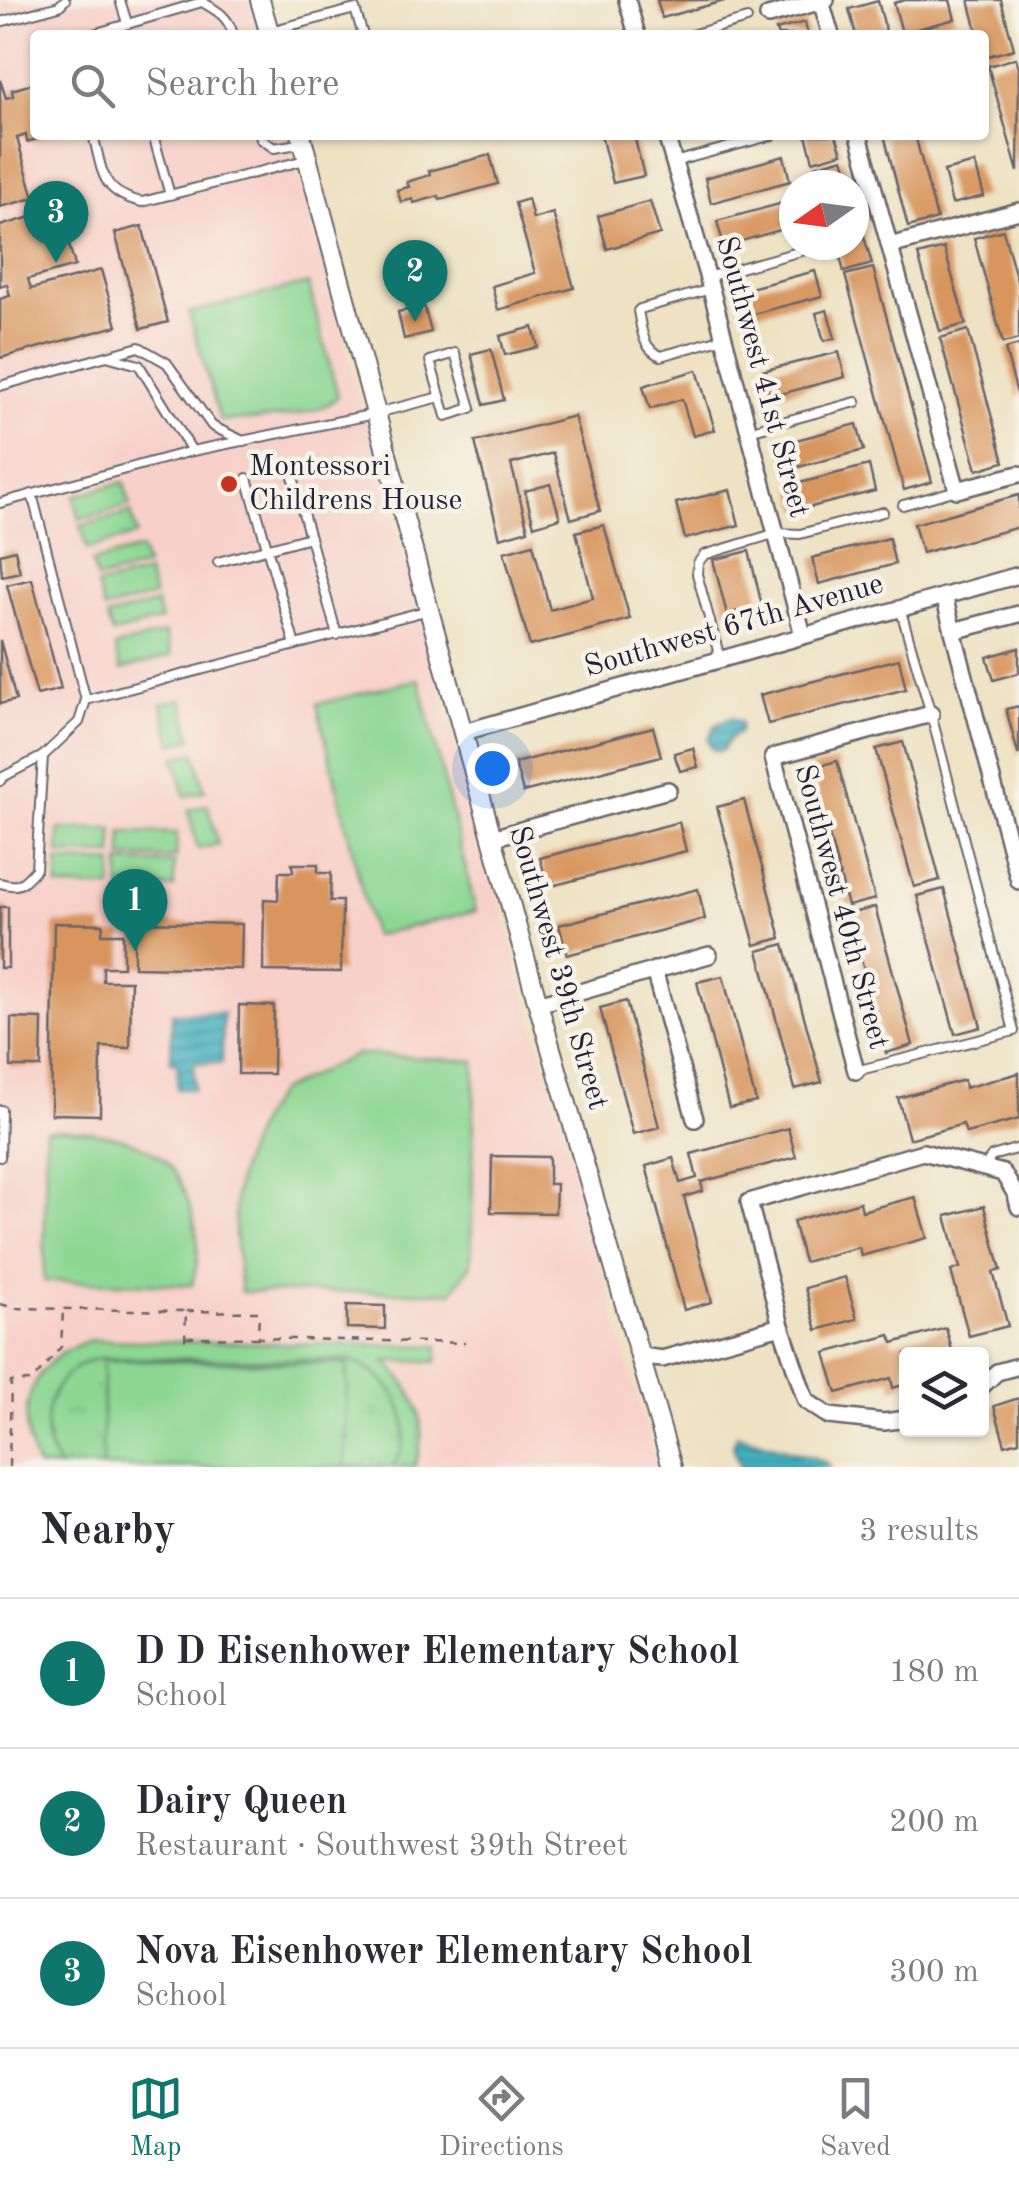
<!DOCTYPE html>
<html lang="en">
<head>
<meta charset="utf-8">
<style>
	:root { --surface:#fff; --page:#f2f2f3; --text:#2b2b33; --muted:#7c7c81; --line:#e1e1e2; --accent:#0f766e }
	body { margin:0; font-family:"Old Standard TT",serif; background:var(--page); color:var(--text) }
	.controls { position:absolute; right:30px; bottom:30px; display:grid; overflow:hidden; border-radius:10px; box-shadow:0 2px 8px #0004 }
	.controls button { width:90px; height:90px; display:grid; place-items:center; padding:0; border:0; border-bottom:2px solid var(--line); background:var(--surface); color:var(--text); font:50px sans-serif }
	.compass { position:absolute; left:779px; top:170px; width:90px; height:90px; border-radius:50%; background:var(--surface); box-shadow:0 2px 8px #0004; rotate:256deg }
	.you { position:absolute; left:492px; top:768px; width:35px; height:35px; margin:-25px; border:8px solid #fff; border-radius:50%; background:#1a73e8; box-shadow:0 0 0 15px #1a73e833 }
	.badge { display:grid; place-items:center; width:65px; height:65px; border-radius:50%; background:var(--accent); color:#fff; font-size:32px; font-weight:700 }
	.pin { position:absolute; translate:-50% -82px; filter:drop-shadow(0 2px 5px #0008) }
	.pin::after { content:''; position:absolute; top:52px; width:35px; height:30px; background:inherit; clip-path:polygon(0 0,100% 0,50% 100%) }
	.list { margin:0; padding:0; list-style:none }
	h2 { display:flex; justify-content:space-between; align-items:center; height:130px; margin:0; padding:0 40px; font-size:42px }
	h2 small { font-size:32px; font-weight:400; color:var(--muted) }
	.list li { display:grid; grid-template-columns:65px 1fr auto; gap:30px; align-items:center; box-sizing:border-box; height:150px; padding:0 40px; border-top:2px solid var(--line) }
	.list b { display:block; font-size:38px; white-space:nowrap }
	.list p { margin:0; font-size:32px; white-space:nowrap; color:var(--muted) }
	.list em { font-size:32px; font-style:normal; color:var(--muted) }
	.icon { flex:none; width:55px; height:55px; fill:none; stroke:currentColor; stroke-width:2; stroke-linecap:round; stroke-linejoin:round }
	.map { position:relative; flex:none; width:1019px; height:1467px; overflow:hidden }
	.search { position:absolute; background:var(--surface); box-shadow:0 2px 8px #0004; left:30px; right:30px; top:30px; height:110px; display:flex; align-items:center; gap:25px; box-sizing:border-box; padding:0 35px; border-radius:10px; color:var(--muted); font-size:38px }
	.sheet { height:580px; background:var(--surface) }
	nav { display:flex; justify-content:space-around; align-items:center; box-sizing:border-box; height:140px; border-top:2px solid var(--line); background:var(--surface); font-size:28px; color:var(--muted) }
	nav a { display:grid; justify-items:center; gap:5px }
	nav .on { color:var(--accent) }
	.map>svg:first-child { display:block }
	.built { fill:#f7d1c9 }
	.grass { fill:url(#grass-tufts); stroke:#587c67; stroke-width:2.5 }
	.pitch { fill:#8dd793; stroke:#587c67; stroke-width:2.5 }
	.water { fill:url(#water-rules); stroke:#32697d; stroke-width:2.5 }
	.building { fill:#d8955d }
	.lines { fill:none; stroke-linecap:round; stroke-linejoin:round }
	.service-casing { stroke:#69656b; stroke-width:12 }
	.minor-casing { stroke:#69656b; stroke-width:20 }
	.tertiary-casing { stroke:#69656b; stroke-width:22 }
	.path { stroke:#69656b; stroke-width:2.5; stroke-dasharray:8 8; stroke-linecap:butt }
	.service { stroke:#fff; stroke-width:8 }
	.minor { stroke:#fff; stroke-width:15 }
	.tertiary { stroke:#fff; stroke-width:18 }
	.poi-dot { fill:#c8321e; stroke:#f7f3e8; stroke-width:4 }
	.labels { text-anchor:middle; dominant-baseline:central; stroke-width:9; stroke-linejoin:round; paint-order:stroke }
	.street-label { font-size:30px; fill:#22223b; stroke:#f7f3e8 }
	.poi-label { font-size:30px; fill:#22223b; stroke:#f7f3e8; text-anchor:start }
</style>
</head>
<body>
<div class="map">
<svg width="1019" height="1467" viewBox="0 0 1019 1467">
	<defs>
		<pattern id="grass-tufts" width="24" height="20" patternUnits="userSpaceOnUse" patternTransform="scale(2.5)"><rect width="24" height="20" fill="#8dd793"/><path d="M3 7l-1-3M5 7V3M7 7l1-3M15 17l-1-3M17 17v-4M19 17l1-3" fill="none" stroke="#79b880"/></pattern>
		<pattern id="water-rules" width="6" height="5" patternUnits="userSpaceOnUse" patternTransform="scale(2.5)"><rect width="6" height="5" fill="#42b0bf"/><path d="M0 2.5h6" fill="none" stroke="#378f9c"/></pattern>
	</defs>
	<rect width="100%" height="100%" fill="#f7f3e8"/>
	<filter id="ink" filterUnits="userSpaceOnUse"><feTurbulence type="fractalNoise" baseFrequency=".01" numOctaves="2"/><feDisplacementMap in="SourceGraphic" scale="20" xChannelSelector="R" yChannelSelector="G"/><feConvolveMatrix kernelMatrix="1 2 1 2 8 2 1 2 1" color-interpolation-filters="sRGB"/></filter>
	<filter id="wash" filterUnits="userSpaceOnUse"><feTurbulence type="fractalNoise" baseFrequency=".0048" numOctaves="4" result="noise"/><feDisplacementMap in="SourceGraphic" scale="40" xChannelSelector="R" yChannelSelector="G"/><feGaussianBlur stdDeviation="2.25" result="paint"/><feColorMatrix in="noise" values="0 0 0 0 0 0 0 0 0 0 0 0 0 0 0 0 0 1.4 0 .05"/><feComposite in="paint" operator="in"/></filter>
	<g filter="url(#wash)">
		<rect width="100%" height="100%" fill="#eee2c3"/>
		<!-- built -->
		<polygon class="built" points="0,0 249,0 259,35 35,35 35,135 287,135 657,1467 0,1467"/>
		<!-- grass -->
		<path class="grass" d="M101,1358l248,2c46,16 73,63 44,107h-334c-28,-41 -9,-101 42,-109z"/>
		<!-- pitch -->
		<g class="pitch">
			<path d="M308,283l30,113c-18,22 -89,25 -118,24l-31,-107z"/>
			<polygon points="124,482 130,505 80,520 74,496"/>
			<polygon points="131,512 137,535 87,549 81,526"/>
			<polygon points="141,549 146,566 97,580 92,562"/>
			<polygon points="147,573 154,596 104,610 97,586"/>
			<polygon points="156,603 161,620 112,634 107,617"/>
			<polygon points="165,633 171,656 121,670 115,647"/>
			<polygon points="419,679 476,911 373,936 317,704"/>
			<polygon points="182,699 192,739 172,744 162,704"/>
			<polygon points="195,752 205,791 185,796 175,757"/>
			<polygon points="208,805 218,844 198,849 188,810"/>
			<polygon points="59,829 113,829 113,855 59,854"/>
			<polygon points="122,832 177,833 176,858 122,857"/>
			<polygon points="58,862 113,863 112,888 58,887"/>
			<polygon points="120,862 174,863 174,888 120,887"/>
			<polygon points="357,1054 475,1061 471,1264 452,1292 241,1292 235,1234 235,1195 241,1166 260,1119 279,1091"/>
			<path d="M63,1129c33,3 69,7 96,27 26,19 42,76 38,106 -1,8 -4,16 -5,23l-148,-4 2,-151z"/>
			<path d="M91,1340l347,6 -1,16 -51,-1c31,31 45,62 28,106h-21c29,-44 2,-91 -44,-107l-248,-2c-51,8 -70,68 -42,109h-22c-24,-57 -8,-107 54,-127z"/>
			<polygon points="103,1360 347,1364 345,1467 102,1467"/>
		</g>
		<!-- water -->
		<g class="water">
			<polygon points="732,718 741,723 740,732 729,739 723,750 718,751 711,748 708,739 716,725"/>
			<polygon points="172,1013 223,1013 222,1063 194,1063 194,1089 177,1089 178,1063 171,1062"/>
			<polygon points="737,1435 825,1461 830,1467 740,1467 733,1446"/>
		</g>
		<g id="blocks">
			<!-- building -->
			<g class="building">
				<polygon points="657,0 723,0 724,1 662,18"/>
				<polygon points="905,0 950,0 955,19 902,33 894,3"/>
				<polygon points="969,0 1001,0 1014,49 984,57 984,35 978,35"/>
				<polygon points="878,1 887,35 856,35 849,9"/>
				<polygon points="805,22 808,35 778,35 776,30"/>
				<polygon points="1016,58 1019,68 1018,172 988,66"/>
				<polygon points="0,80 6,98 13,96 12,90 35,83 35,135 48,136 27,142 26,135 17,138 34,198 0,207"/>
				<polygon points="601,135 634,135 644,176 613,183"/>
				<polygon points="806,135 836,135 842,153 813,161"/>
				<polygon points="884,135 915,135 937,219 908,227"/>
				<polygon points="490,155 498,184 440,200 439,196 414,203 413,199 401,202 397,190 409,187 407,182 430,175 429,171"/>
				<polygon points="784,156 790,181 711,203 705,178"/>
				<polygon points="843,158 851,185 820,185 815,166"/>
				<polygon points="975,163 984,196 952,204 944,171"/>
				<polygon points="528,199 533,219 553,213 574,288 498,310 492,286 535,273 515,203"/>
				<polygon points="794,200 794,226 724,246 717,221"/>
				<polygon points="650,201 660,234 607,249 598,216"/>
				<polygon points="854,202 872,264 844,272 837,245 854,245"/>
				<polygon points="59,209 75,266 28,279 31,289 101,270 117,326 0,358 0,299 10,296 7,284 0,286 0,226"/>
				<polygon points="142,226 168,322 141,329 115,233"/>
				<polygon points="1003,230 1019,288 1019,339 1003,343 974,238"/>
				<polygon points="944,248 966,324 940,331 918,255"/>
				<polygon points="873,268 932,482 904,490 845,275"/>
				<polygon points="815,271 822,296 745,316 739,291"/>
				<polygon points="424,306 431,332 404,339 398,312"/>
				<polygon points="827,310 835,338 824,341 816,313"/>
				<polygon points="533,327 538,347 505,355 500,336"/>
				<polygon points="968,330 1004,462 977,470 940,338"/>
				<polygon points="1019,345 1019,397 1018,397 1005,349"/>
				<polygon points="491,349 504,400 484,405 471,354"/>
				<polygon points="839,352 845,377 769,397 762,371"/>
				<polygon points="697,370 715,430 693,436 682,399 650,409 643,386"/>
				<polygon points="574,416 600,511 571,519 553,453 511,464 528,530 500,538 475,442"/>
				<polygon points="857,424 864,450 787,470 781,444"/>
				<polygon points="869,465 875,491 799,510 792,485"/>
				<polygon points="550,484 560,518 534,526 525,491"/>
				<polygon points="730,490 739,525 685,539 676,503"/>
				<polygon points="1019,495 1019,527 922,553 914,524"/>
				<polygon points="604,525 630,619 530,646 504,552 533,544 550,610 593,598 576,532"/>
				<polygon points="889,538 895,564 819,584 812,558"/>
				<polygon points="15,550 20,572 2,576 0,554"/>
				<polygon points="749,551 762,606 727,614 713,560"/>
				<polygon points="32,579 61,689 37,695 7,585"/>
				<polygon points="0,640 16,700 0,704"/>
				<polygon points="1019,648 1019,673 994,680 987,657"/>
				<polygon points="899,659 906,689 768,724 760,695"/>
				<polygon points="1019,706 1019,754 1018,754 1006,709"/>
				<polygon points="653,727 661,756 523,792 515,763"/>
				<polygon points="903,742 940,880 914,887 876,749"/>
				<polygon points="693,748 698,767 680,771 674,753"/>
				<polygon points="837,761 875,899 848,906 811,768"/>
				<polygon points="744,800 781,938 755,945 717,807"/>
				<polygon points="679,822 686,851 548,887 540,858"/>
				<polygon points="292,864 318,864 318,873 331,873 330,901 342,901 341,972 263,971 264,899 278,900 279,872 293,872"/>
				<polygon points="698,889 705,919 567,955 559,925"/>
				<polygon points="944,889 981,1027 955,1034 917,896"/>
				<rect x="0" y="907" width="8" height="61"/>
				<polygon points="875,907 913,1045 886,1053 849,914"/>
				<polygon points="134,922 242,924 241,969 134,967"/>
				<polygon points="54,923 103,924 102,934 123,934 123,967 103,967 103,981 131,981 130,1048 101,1047 100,1115 51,1114"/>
				<polygon points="784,944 822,1082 795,1089 758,951"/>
				<polygon points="723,976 756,1102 729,1108 697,982"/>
				<polygon points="626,1001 659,1127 633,1134 600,1008"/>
				<polygon points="239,1005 274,1006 273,1074 238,1074"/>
				<polygon points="11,1018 42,1019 41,1067 11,1067"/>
				<polygon points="1019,1073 1019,1119 966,1133 963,1124 909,1139 898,1098 964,1080 965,1088"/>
				<polygon points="788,1128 796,1157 701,1182 703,1191 684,1197 712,1302 684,1310 646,1166 673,1158 680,1183 697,1178 691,1154"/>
				<polygon points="492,1156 549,1157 549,1184 556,1184 555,1213 491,1212"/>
				<polygon points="915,1197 927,1238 861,1256 859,1247 804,1262 793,1221 860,1202 862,1211"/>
				<polygon points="984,1206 1001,1270 993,1272 1008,1326 969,1336 951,1271 960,1268 946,1216"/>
				<polygon points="845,1277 857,1319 817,1330 805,1288"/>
				<polygon points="347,1305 385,1306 385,1329 347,1328"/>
				<polygon points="946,1328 953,1354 906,1354 906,1384 893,1388 891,1378 837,1393 825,1353 890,1335 893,1343"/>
				<polygon points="1019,1398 1019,1441 1005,1445 994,1406"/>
			</g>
		</g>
	</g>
	<g filter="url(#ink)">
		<use href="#blocks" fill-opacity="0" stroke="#69656b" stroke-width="2.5"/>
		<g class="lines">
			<!-- service casing -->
			<g class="service-casing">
				<g id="service">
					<polyline points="120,0 127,23"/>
					<polyline points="0,22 59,6 65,0"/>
					<polyline points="270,31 355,9 363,35"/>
					<path d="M90,35l112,-33c16,9 27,15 31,33"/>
					<polyline points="691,35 747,19"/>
					<path d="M93,135c10,36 7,58 49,67l163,-42"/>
					<polyline points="153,135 170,195"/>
					<polyline points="260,135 261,139 274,148 304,143"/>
					<polyline points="674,162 773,135"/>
					<polyline points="707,277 816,247"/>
					<path d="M711,289l-71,20 -2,2c4,18 4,38 23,45l63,-18"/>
					<polygon points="455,353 471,408 446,416 430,361"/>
					<polyline points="110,357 139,365 192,451"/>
					<polyline points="0,386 139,347 167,363 212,426 243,441"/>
					<polyline points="749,431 856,402"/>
					<polyline points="290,466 337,635"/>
					<polyline points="247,478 295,645"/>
					<polyline points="32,494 86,700 429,610"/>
					<polyline points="0,503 192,451 365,416 440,397"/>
					<polyline points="903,505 957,490"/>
					<polyline points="218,562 310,537"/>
					<polyline points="720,658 697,574 698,563 704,555 777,533 800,534 883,512"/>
					<polyline points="0,781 3,777 43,756 79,722 86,700"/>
					<path d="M0,883c20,6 23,0 36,-14l7,-113"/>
					<polyline points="856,1071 1014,1031 931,714 900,608"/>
					<polyline points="0,1157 1,1110"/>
					<polyline points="983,1168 992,1156 1019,1148"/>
				</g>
			</g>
			<!-- minor casing -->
			<g class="minor-casing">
				<g id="minor">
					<polyline points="627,0 637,35"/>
					<polyline points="821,1 831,35"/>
					<polyline points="768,16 826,0"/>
					<polyline points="666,135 711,289 803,635"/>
					<polyline points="859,135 957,490 1019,474"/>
					<polyline points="890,246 1019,211"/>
					<polyline points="944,596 953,631"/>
					<polyline points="1019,614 953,631 1019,881"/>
					<polyline points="464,732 1019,575"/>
					<polyline points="492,838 668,790"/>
					<polyline points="654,970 695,1119"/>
					<polyline points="538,1004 709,955"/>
					<polyline points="856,1071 773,757 931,714"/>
					<polyline points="641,1356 662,1359 781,1326"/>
					<polyline points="982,1386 997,1372 1019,1366"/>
					<polyline points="906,1419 884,1422 829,1416 806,1401 781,1326 749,1202 923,1152 1003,1173 1016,1195 1019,1207"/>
				</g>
			</g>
			<!-- tertiary casing -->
			<g class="tertiary-casing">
				<g id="tertiary">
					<polyline points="260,0 270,35"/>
					<polyline points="301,135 429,610 538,1004 672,1467"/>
				</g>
			</g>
			<!-- path -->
			<g class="path">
				<polyline points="0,1304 16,1308 186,1311 185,1341"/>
				<polyline points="186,1311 259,1312 258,1338 465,1343"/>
				<polyline points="186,1337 258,1338"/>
				<polyline points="9,1467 11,1382 32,1381 61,1347 63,1311"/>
			</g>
			<!-- service -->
			<use href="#service" class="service"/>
			<!-- minor -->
			<use href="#minor" class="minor"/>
			<!-- tertiary -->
			<use href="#tertiary" class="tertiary"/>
		</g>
	</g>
	<!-- markers -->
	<circle class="poi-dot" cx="229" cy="484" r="10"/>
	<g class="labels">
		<!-- street labels -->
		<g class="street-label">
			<text transform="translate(762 377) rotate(75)">Southwest 41st Street</text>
			<text transform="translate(734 626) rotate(-16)">Southwest 67th Avenue</text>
			<text transform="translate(841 907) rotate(75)">Southwest 40th Street</text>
			<text transform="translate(558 968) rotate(74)">Southwest 39th Street</text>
		</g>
		<!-- poi labels -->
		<g class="poi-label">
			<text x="249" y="467">Montessori<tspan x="249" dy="34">Childrens House</tspan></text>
		</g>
	</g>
</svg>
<div class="controls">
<button><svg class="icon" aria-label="layers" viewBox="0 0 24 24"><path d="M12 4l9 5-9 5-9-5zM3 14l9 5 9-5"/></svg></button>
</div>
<svg class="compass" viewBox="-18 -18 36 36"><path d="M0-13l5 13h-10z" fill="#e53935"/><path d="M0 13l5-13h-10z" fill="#7c7c81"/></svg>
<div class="you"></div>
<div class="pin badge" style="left:135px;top:951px">1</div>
<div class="pin badge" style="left:415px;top:322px">2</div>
<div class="pin badge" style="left:56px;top:263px">3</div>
<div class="search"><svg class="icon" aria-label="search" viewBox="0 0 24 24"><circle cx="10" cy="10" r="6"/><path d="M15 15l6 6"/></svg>Search here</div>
</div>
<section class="sheet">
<h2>Nearby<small>3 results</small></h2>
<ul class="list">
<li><span class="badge">1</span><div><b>D D Eisenhower Elementary School</b><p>School</p></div><em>180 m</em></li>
<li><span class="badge">2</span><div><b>Dairy Queen</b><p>Restaurant · Southwest 39th Street</p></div><em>200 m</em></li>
<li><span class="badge">3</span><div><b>Nova Eisenhower Elementary School</b><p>School</p></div><em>300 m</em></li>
</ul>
</section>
<nav>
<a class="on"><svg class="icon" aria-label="map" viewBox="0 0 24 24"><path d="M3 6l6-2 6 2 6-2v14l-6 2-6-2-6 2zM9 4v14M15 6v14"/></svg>Map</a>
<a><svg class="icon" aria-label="directions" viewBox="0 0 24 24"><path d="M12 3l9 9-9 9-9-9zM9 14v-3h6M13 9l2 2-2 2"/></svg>Directions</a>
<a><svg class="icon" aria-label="saved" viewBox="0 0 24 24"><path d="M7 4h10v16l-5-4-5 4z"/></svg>Saved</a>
</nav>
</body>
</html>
